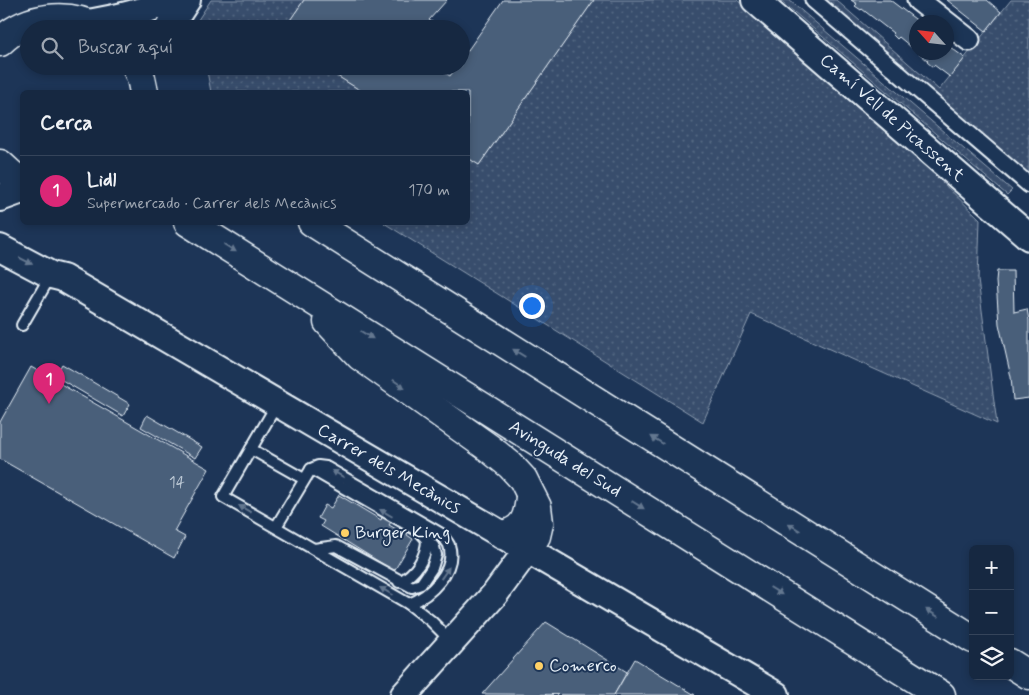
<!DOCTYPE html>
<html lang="es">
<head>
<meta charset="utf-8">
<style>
	:root { --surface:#162841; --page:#23344c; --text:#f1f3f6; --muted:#9ea6b1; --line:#35445a; --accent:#db2777 }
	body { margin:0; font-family:Mynerve,sans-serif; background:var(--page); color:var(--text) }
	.controls { position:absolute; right:15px; bottom:15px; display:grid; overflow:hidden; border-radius:8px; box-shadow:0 2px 8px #0003 }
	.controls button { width:45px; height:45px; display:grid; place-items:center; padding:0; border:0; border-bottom:1px solid var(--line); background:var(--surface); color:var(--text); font:25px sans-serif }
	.compass { position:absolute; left:909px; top:15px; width:45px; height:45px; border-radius:50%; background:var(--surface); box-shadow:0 2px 8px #0003; rotate:297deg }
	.you { position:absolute; left:531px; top:305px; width:18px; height:18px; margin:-12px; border:4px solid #fff; border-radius:50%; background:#1a73e8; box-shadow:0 0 0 8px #1a73e833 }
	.badge { display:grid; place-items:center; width:32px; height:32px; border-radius:50%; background:var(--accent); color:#fff; font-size:16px; font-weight:700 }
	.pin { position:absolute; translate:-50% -41px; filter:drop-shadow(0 1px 2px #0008) }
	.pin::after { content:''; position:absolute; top:26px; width:18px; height:15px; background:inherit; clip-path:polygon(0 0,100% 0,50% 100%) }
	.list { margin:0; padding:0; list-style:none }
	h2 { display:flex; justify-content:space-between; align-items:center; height:65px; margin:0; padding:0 20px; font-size:21px }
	h2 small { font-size:16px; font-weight:400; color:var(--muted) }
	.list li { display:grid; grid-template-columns:32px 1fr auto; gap:15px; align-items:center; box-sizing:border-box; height:70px; padding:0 20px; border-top:1px solid var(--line) }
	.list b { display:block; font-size:19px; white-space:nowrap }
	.list p { margin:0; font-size:16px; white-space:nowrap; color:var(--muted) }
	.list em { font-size:16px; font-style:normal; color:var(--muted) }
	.icon { flex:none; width:28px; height:28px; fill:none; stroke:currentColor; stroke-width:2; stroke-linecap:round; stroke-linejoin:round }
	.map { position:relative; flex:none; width:1029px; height:695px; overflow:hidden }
	.search { position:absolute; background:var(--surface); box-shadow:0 2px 8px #0003; left:20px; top:20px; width:450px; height:55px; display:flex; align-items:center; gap:12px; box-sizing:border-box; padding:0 18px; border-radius:28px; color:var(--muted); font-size:19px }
	.panel { position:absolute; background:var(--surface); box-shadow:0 2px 8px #0003; left:20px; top:90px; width:450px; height:135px; border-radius:8px }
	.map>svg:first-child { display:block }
	.grass { fill:url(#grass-dots); stroke:#909fb2 }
	.building { fill:#495e7a; stroke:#e8f1f8 }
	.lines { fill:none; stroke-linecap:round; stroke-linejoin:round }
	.service-casing { stroke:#e8f1f8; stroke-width:14 }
	.pedestrian-casing { stroke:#e8f1f8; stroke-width:19 }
	.minor-casing { stroke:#e8f1f8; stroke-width:25 }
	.tertiary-casing { stroke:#e8f1f8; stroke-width:30 }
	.secondary-casing { stroke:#e8f1f8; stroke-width:31 }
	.service { stroke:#1d3557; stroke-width:10 }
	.pedestrian { stroke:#1d3557; stroke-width:15 }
	.minor { stroke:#1d3557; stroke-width:21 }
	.tertiary { stroke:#1d3557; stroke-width:26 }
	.secondary { stroke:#1d3557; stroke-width:28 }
	.oneway { fill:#64778f }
	.poi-dot { fill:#ffd166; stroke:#1d3557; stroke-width:2 }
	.labels { text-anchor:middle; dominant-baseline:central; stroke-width:4; stroke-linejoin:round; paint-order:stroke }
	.number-label { font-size:15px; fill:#c0ccd8 }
	.street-label { font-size:18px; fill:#e8f1f8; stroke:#1d3557 }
	.poi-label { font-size:18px; fill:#e8f1f8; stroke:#1d3557; text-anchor:start }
</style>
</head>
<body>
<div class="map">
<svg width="1029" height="695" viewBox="0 0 1029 695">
	<defs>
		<pattern id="grass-dots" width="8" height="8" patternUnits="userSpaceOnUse" patternTransform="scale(1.25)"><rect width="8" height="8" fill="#374d6c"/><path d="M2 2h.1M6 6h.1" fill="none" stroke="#546782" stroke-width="1.8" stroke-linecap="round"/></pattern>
	</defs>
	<rect width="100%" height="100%" fill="#1d3557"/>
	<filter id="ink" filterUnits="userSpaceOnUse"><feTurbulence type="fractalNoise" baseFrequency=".02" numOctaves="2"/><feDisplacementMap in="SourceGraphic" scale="10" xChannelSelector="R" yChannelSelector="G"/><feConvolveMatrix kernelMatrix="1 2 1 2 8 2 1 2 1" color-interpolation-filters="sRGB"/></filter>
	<g filter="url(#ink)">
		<!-- grass -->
		<g class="grass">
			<polygon points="211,0 304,0 284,29 192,29"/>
			<polygon points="594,0 737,0 892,133 980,219 978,280 997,424 751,314 703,422 384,223 468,222 468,158 479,165"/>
			<polygon points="780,0 789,0 1012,190 1007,195"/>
			<polygon points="822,0 836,0 939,90 1011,0 1029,0 1029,177"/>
			<polygon points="206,66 321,66 363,92 211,92"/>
		</g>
		<!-- building -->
		<g class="building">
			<polygon points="304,0 447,0 429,20 440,27 438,29 284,29"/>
			<polygon points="503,0 594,0 479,165 468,158 468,92 363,92 321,66 434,66 450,76 457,66 461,66 461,60"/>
			<polygon points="851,0 890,0 919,22 916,22 916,51 899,37 897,39 892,34 893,33 862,9 861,10 855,6 857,4"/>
			<polygon points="947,0 987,0 1001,12 986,31"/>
			<polygon points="946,44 965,58 950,77 934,65 933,67 927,62 928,61 918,52 946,52"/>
			<polygon points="997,271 1013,271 1014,312 1027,309 1029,320 1029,398 1013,400 1011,377 999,324 996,281"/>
			<polygon points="62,364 130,404 123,416 55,376"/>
			<polygon points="31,367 209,469 174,531 185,537 174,558 0,459 0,422"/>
			<polygon points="147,415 202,447 195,458 141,427"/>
			<polygon points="339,495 381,520 382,517 391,522 389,525 398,530 400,528 408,532 407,535 413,539 394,571 321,526 324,521 318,518 325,505 331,508"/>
			<polygon points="546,622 627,672 614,695 482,694"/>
			<polygon points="635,659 695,695 614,695"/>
		</g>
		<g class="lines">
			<!-- service casing -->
			<g class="service-casing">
				<g id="service">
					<polyline points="22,325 51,275"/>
					<polyline points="277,404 223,497 409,604 431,621 451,641"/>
					<polyline points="251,449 304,479"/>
					<polyline points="311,469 420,532 434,547 436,555 432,568 421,584 412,587 336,546 314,549"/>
					<path d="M276,527l35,-58 7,-3 8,1 114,66c3,4 7,8 9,12 8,25 -19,51 -40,59"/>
					<path d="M399,582c17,-8 28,-26 28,-43"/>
				</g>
			</g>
			<!-- pedestrian casing -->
			<g class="pedestrian-casing">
				<polyline id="pedestrian" points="813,0 1029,185"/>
			</g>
			<!-- minor casing -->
			<g class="minor-casing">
				<polyline id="minor" points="918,0 969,40"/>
			</g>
			<!-- tertiary casing -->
			<g class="tertiary-casing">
				<g id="tertiary">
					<polyline points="755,0 1029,237"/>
					<path d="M89,23c26,-5 55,-10 79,-23"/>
					<polyline points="168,29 187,0"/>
					<polyline points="0,198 22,190"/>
					<polyline points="0,248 51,275 63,278 776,695"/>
					<polyline points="404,695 495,594 528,549"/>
				</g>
			</g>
			<!-- secondary casing -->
			<g class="secondary-casing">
				<g id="secondary">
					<path d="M0,42c26,-26 68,-31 100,-13"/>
					<polyline points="136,66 141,78 144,92"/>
					<polyline points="0,164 12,175 22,180"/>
					<polyline points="188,222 941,695"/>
					<polyline points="312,222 973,639"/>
					<polyline points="328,322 360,356 489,448 510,465 523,479 537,507 539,523 536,536 528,549"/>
					<path d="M502,535c22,-5 26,-17 28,-38"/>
					<polyline points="1010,663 1029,675"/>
				</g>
			</g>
			<!-- service -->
			<use href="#service" class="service"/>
			<!-- pedestrian -->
			<use href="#pedestrian" class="pedestrian"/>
			<!-- minor -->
			<use href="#minor" class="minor"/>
			<!-- tertiary -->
			<use href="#tertiary" class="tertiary"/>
			<!-- secondary -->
			<use href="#secondary" class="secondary"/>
		</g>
		<!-- one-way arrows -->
		<defs><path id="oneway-solid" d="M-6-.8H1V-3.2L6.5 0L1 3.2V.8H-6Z" transform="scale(1.25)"/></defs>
		<g class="oneway">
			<use href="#oneway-solid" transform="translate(230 248) rotate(32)"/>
			<use href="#oneway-solid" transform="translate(26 261) rotate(27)"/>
			<use href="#oneway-solid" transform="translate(367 335) rotate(32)"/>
			<use href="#oneway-solid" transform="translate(519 353) rotate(-148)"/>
			<use href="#oneway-solid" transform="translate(399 384) rotate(35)"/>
			<use href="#oneway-solid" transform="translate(657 440) rotate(-148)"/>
			<use href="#oneway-solid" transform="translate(338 474) rotate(-150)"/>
			<use href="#oneway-solid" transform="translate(638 505) rotate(32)"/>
			<use href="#oneway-solid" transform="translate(245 509) rotate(-150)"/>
			<use href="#oneway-solid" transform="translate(386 513) rotate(-150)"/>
			<use href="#oneway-solid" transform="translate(794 527) rotate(-148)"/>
			<use href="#oneway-solid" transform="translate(445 573) rotate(-55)"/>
			<use href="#oneway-solid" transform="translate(386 591) rotate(-150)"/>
			<use href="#oneway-solid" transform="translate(776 591) rotate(32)"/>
			<use href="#oneway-solid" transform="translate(932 613) rotate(-148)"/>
		</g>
	</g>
	<!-- markers -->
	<g class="poi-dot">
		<circle cx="345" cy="533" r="5"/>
		<circle cx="539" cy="666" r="5"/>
	</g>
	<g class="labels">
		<!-- number labels -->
		<g class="number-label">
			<text x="177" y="483">14</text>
		</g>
		<!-- street labels -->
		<g class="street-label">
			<text transform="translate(892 118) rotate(41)">Camí Vell de Picassent</text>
			<text transform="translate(565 459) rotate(32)">Avinguda del Sud</text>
			<text transform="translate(389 469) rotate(30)">Carrer dels Mecànics</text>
		</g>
		<!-- poi labels -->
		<g class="poi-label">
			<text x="355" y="533">Burger King</text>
			<text x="549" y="666">Comerco</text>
		</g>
	</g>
</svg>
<div class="controls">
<button>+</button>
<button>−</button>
<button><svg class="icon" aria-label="layers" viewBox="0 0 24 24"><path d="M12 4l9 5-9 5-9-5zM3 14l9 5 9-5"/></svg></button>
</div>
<svg class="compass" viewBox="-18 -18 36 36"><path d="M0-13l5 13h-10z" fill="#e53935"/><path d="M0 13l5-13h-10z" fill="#9ea6b1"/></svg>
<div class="you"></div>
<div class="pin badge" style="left:49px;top:404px">1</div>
<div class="search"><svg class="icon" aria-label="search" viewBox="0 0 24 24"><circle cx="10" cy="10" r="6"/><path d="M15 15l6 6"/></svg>Buscar aquí</div>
<section class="panel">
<h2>Cerca<small></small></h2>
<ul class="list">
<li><span class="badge">1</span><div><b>Lidl</b><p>Supermercado · Carrer dels Mecànics</p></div><em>170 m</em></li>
</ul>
</section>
</div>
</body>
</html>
